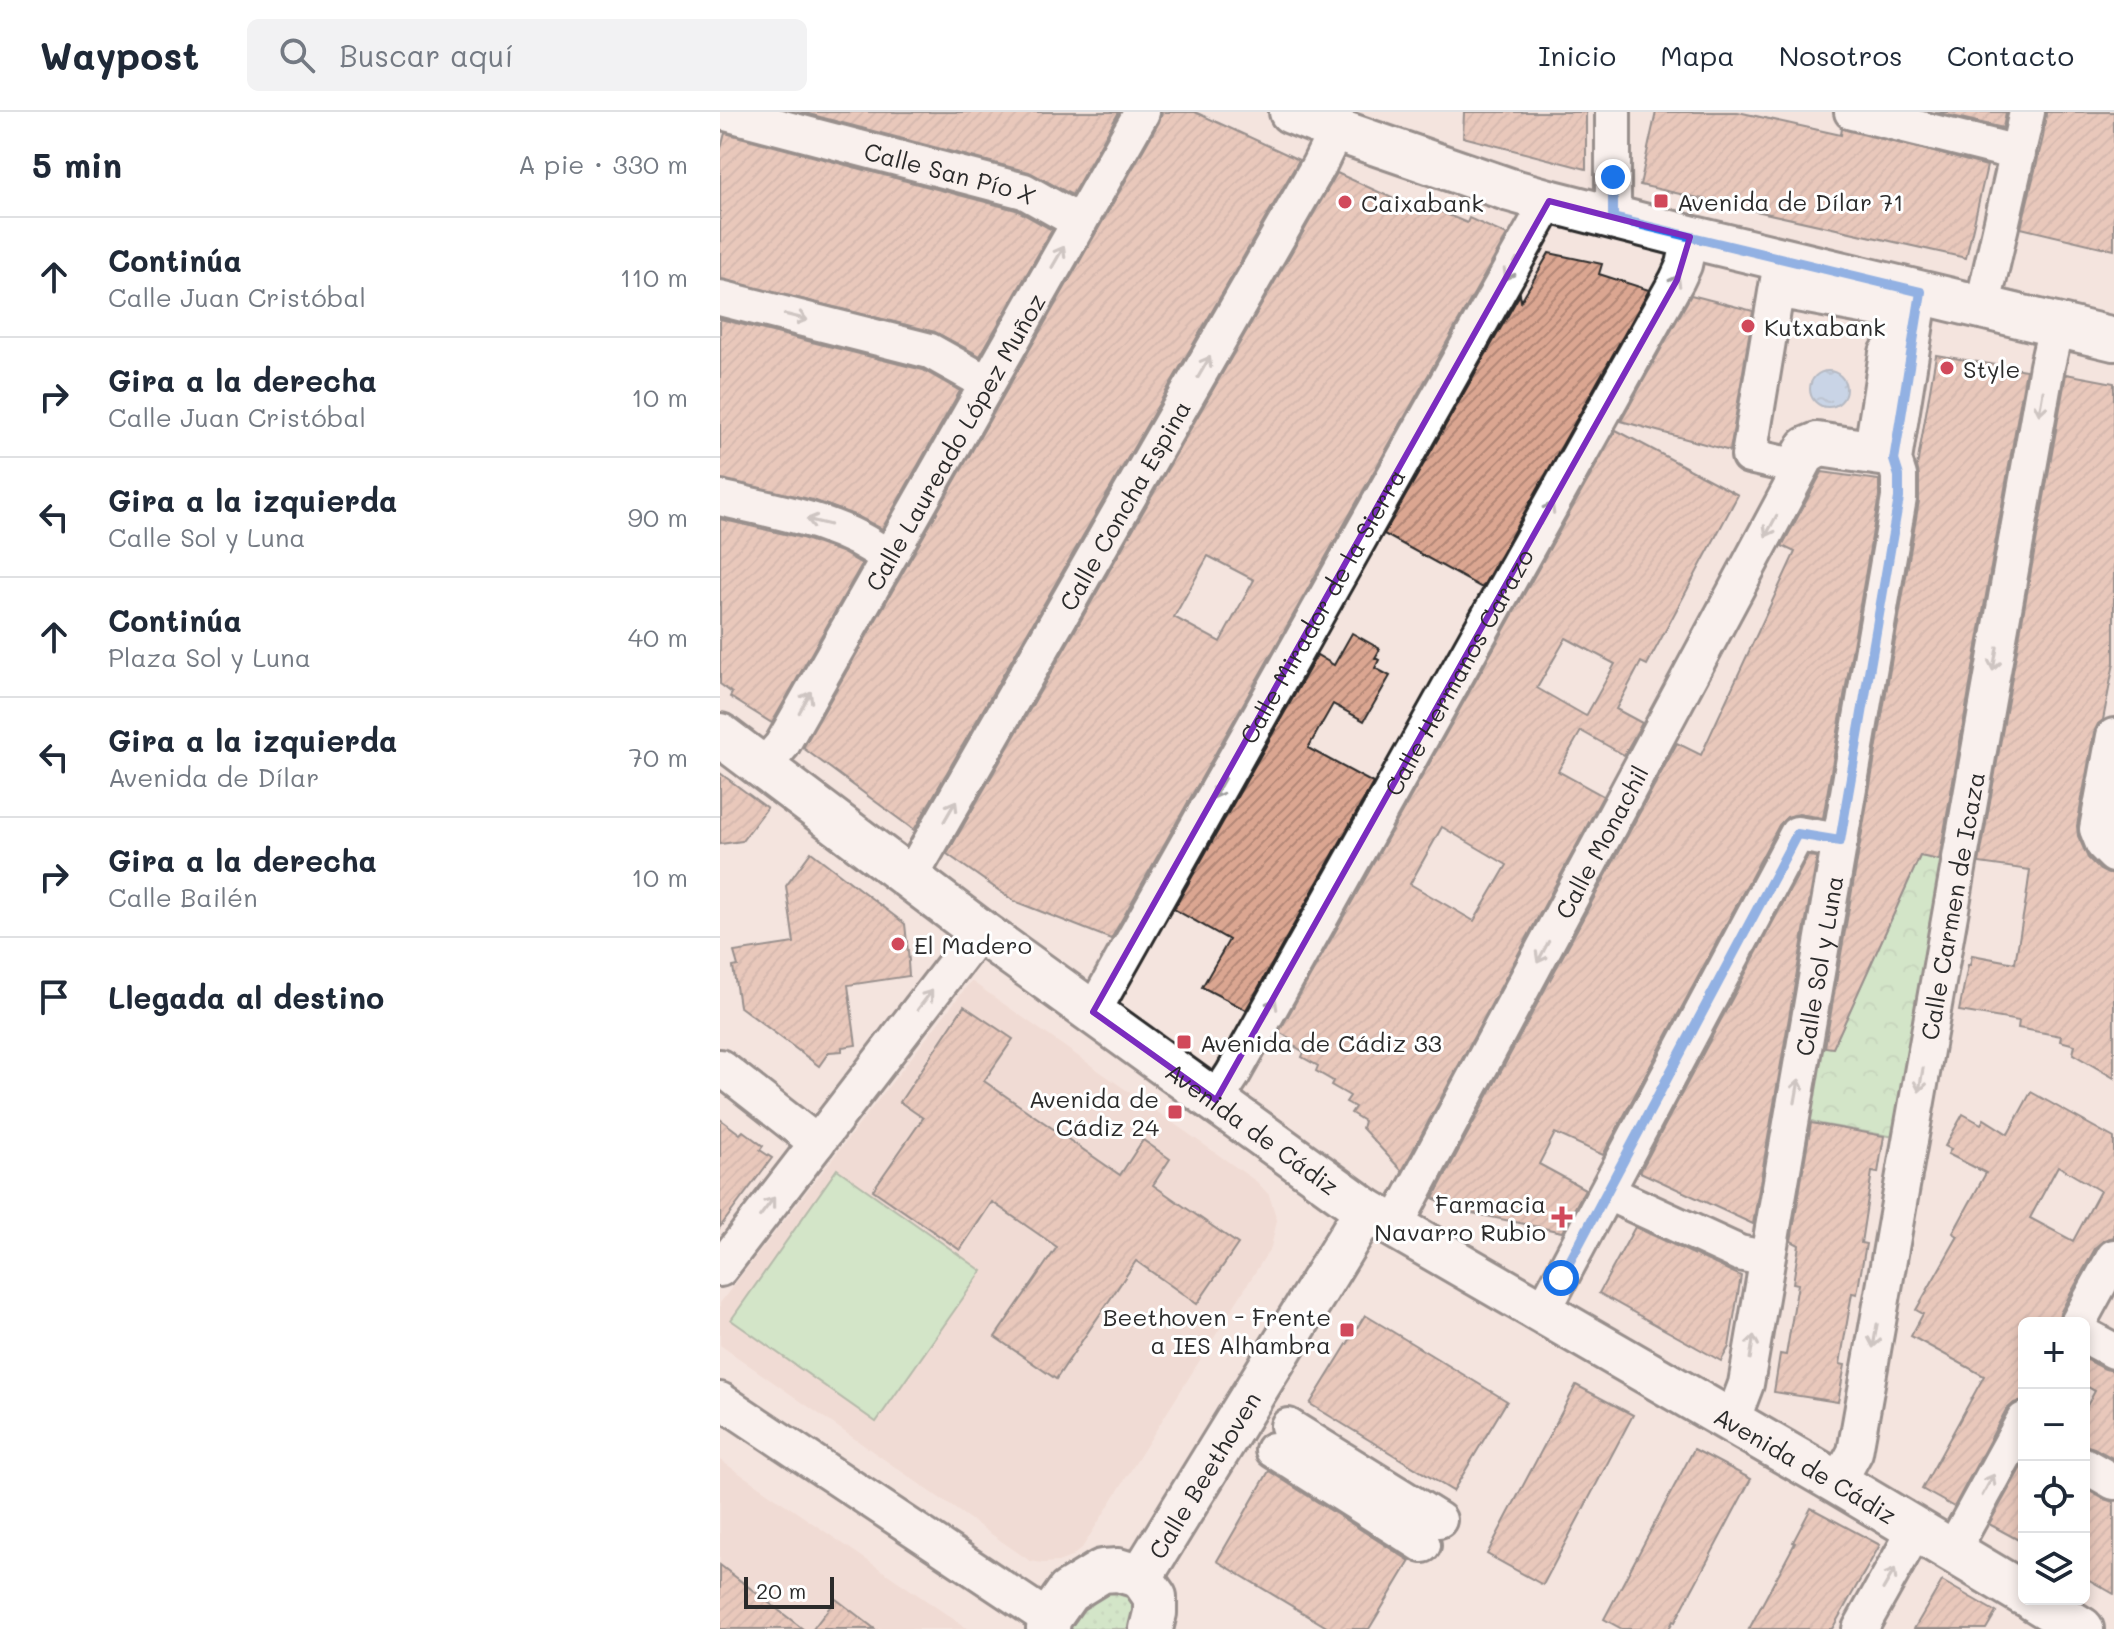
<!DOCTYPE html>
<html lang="es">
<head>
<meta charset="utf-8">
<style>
	:root { --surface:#fff; --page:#f2f2f3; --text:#1f2937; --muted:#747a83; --line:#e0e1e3 }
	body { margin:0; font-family:Mali,sans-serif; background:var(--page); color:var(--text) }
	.controls { position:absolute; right:24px; bottom:24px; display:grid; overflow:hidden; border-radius:12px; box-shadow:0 4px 12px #0003 }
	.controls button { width:72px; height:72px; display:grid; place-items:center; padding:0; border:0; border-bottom:2px solid var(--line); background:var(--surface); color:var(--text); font:40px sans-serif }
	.scale { position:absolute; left:24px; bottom:20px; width:90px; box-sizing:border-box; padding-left:8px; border:4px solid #2b2b2b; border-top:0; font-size:22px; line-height:28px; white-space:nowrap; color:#2b2b2b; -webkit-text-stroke:6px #fff; paint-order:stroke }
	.stop { position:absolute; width:24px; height:24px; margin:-18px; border:6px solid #1a73e8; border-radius:50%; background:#fff }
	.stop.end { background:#1a73e8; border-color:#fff; box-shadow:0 2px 8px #0008 }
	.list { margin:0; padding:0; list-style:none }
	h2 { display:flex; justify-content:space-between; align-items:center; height:104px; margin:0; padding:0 32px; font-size:34px }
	h2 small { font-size:26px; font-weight:400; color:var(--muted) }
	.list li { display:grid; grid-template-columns:52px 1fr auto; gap:24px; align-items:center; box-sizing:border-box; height:120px; padding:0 32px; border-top:2px solid var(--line) }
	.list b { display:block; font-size:30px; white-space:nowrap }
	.list p { margin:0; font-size:26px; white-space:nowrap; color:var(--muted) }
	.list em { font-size:26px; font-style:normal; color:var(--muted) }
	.icon { flex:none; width:44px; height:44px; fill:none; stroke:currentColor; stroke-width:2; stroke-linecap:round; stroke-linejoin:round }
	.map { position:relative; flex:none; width:1394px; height:1517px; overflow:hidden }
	header { display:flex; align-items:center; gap:48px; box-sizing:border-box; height:112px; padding:0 40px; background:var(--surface); border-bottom:2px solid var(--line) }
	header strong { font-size:38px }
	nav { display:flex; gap:44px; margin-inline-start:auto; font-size:28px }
	.search { width:560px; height:72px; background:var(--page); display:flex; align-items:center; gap:20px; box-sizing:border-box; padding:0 28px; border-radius:12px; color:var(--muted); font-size:30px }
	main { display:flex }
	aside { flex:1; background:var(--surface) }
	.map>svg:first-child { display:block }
	.built { fill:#ecd1c7 }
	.grass { fill:#aae6ad; stroke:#6a886c; stroke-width:2 }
	.park { fill:url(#park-crowns); stroke:#6a886c; stroke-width:2 }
	.garden { fill:url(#garden-dots); stroke:#6a886c; stroke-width:2 }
	.water { fill:url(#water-ripples); stroke:#6b86a1; stroke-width:2 }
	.building { fill:url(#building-hatch); stroke:#2b2b2b; stroke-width:2; fill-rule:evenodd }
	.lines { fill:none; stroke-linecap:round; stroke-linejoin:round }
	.minor-casing { stroke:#2b2b2b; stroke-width:40 }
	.major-casing { stroke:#2b2b2b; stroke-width:48 }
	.minor { stroke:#fff; stroke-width:34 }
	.major { stroke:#fff; stroke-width:42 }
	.oneway { stroke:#a0a0a0 }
	.route { stroke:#1a73e8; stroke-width:10 }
	.marked { fill:none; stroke:#7b2cbf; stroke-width:6; stroke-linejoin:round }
	.poi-dot { fill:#d1495b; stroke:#fff; stroke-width:3 }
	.labels { text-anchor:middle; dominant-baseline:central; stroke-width:6; stroke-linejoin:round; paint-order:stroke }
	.street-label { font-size:24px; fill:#2b2b2b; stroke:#fff }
	.poi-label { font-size:24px; fill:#2b2b2b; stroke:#fff; text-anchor:start }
</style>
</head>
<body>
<header>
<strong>Waypost</strong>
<div class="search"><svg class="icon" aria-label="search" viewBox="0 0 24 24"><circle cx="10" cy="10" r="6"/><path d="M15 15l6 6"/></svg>Buscar aquí</div>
<nav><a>Inicio</a><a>Mapa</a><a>Nosotros</a><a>Contacto</a></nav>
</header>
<main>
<aside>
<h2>5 min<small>A pie · 330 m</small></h2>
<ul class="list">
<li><svg class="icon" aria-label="ahead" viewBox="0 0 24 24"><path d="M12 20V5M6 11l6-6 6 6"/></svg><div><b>Continúa</b><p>Calle Juan Cristóbal</p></div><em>110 m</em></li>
<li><svg class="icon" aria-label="right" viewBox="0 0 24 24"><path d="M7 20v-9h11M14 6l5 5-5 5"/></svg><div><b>Gira a la derecha</b><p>Calle Juan Cristóbal</p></div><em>10 m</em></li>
<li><svg class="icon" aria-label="left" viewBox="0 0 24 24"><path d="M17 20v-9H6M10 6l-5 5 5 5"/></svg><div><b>Gira a la izquierda</b><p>Calle Sol y Luna</p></div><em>90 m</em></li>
<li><svg class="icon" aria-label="ahead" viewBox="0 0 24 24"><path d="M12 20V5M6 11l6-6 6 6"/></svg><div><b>Continúa</b><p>Plaza Sol y Luna</p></div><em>40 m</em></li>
<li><svg class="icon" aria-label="left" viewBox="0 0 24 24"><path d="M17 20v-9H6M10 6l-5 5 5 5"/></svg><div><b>Gira a la izquierda</b><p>Avenida de Dílar</p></div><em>70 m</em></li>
<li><svg class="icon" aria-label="right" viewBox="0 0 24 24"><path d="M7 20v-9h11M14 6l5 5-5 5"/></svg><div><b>Gira a la derecha</b><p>Calle Bailén</p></div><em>10 m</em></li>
<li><svg class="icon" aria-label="arrive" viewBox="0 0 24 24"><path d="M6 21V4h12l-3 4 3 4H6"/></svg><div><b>Llegada al destino</b></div></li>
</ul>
</aside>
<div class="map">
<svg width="1394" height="1517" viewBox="0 0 1394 1517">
	<defs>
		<pattern id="park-crowns" width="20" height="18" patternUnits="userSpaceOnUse" patternTransform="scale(2)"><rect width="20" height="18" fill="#aae6ad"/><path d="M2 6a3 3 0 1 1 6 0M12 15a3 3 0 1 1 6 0" fill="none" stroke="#92c595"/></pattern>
		<pattern id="garden-dots" width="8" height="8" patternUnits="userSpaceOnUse" patternTransform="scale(2)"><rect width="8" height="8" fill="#aae6ad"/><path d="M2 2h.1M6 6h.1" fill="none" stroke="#92c595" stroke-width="1.8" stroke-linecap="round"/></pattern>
		<pattern id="water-ripples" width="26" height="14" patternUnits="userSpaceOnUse" patternTransform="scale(2)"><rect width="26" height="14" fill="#95c2ef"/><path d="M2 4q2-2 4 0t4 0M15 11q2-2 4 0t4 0" fill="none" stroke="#7a9ec2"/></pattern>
		<pattern id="building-hatch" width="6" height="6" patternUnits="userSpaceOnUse" patternTransform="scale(2)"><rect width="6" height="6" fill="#dba691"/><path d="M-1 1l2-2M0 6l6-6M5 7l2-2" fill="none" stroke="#b28777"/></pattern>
	</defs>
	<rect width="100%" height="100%" fill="#f4e4de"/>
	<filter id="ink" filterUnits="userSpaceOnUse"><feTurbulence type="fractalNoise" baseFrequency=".0125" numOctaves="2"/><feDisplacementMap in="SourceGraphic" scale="16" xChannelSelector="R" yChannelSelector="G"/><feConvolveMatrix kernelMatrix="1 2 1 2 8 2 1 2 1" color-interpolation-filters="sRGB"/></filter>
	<g filter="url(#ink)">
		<!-- built -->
		<g class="built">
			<polygon points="251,869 537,1070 549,1083 557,1108 551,1135 362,1436 351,1445 338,1450 323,1451 310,1449 0,1233 0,1191"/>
			<polygon points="0,1348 248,1517 0,1517"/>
		</g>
		<!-- grass -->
		<polygon class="grass" points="117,1057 262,1159 156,1310 11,1208"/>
		<!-- park -->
		<polygon class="park" points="1200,744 1229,749 1181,1026 1100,1012 1084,1006 1095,933 1113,936"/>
		<!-- garden -->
		<polygon class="garden" points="395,1474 417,1487 412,1517 346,1517 351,1502"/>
		<!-- water -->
		<circle class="water" cx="1108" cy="277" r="18"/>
		<!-- building -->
		<g class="building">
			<polygon points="81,0 399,0 352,83 309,60"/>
			<polygon points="442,0 475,0 579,48 194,718 83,636 439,10"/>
			<polygon points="744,0 866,0 866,57 743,25"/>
			<polygon points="936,0 1018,0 1121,23 1122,16 1267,54 1246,146 920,73"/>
			<polygon points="1215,0 1286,0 1283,16"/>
			<polygon points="1326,0 1394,0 1394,138 1301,116 1323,25"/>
			<polygon points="5,21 296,98 332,118 260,244 215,220 0,167 0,40"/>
			<path d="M617,61l90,41 3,-7 37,16 2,-5 38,17 -396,704 -97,-38 -67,-47zM488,444l46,24 -34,62 -46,-25z"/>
			<polygon points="829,141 882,152 879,162 929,178 762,476 664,422 800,182 801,189"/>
			<polygon points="971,183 1033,199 1010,339 901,309"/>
			<polygon points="0,207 203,258 240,279 162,417 137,404 93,388 0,367"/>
			<polygon points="1216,243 1306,258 1219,748 1200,744 1113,936 1105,935 1199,389 1199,364 1197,354"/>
			<polygon points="1346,262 1394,271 1394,551 1383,608 1378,612 1374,620 1357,714 1358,724 1368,746 1380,758 1388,762 1394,762 1394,966 1353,942 1355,933 1340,929 1341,924 1298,916 1299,909 1239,899 1248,853 1250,853 1252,843 1295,851 1306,787 1310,758 1259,751"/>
			<path d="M896,318l122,65 -91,170 -6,-3 -25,47 26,14 -18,32 -43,-24 -23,40 45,25 -201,375 -40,-43 2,-7 -13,-8 4,-6 -9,-5 4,-6 -19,-11 2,-4 -17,-10 2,-5 -16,-9 2,-5 -15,-9 2,-4 -12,-7zM846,526l49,26 -29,52 -49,-28zM722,715l65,38 -33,56 -64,-37z"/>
			<polygon points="1102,360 1159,368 1159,384 1103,706 1079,702 1067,705 1059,713 883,1043 835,1021 819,1052 865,1077 842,1120 738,1098 713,1086 957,631 981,643 1075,440 1062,434"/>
			<polygon points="0,407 82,426 121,440 142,452 52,611 10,585 12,581 0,572"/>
			<polygon points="632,521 660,537 655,546 659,548 655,556 670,564 644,609 613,592 588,636 653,671 526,898 482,875 509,828 454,797 597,543 614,553"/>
			<polygon points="0,661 47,696 22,729 0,732"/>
			<polygon points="91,740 185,812 189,849 188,850 189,864 128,873 136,933 122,935 122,939 109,940 99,954 19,894 13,855 18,854 14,840 74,831 66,774"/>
			<polygon points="1088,744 1097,745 1033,1112 920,1060"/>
			<polygon points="244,894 293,927 264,969 400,1063 423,1028 450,1047 433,1073 518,1132 477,1192 416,1149 336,1267 275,1225 337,1135 272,1090 240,1138 153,1078 203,1006 180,990"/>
			<path d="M1311,980l83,46v99l-10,3 -8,7 -36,66 -2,10h-34v77l-10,3 -8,7 -52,97 -32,-18 62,-113 -73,-40 12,-22 -7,-4 42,-74 -5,-3 33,-60 -38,-19 3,-5 -6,-3 18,-32 18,10 3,-5 24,15zM1338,1054l42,25 -27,50 -43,-23z"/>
			<polygon points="0,1007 20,1022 23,1019 43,1034 40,1038 52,1046 0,1115"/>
			<polygon points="1091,1011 1164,1024 1158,1061 1152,1060 1141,1131 1146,1132 1137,1182 1132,1181 1120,1252 1125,1253 1118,1290 1054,1280 1060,1242 1066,1243 1078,1172 1073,1171 1079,1133 1071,1129"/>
			<polygon points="915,1115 1021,1164 1009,1235 1001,1249 879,1181"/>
			<polygon points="645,1203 787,1289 733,1379 590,1292"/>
			<polygon points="1364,1246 1385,1257 1394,1259 1394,1347 1374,1336 1364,1333 1364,1299 1375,1279 1364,1273"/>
			<polygon points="856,1273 913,1303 823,1473 767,1442"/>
			<polygon points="974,1337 1031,1367 955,1510 953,1509 949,1517 902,1517 884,1507"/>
			<polygon points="1304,1350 1304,1431 1269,1412"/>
			<polygon points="549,1359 690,1449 649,1517 610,1517 497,1449"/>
			<polygon points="1364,1376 1384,1387 1394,1390 1394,1482 1364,1465"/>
			<polygon points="1091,1396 1160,1433 1112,1517 1029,1517 1075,1431 1073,1430"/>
			<polygon points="0,1453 83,1517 0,1517"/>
			<polygon points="1222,1469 1276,1500 1266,1517 1194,1517"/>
			<polygon points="116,1487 155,1517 93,1517"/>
		</g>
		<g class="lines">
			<!-- minor casing -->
			<g class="minor-casing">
				<g id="minor">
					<path id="s1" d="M2,0l302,79 55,31"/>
					<polyline points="893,0 893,106"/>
					<polyline points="1132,0 1298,41"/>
					<path d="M1059,162l10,1 3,18 92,17 3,-11c22,22 16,28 11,56l-11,-2 -13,83 9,2 -5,8 -7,2 -54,-8 -12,5 -12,21 -44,-10z"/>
					<polyline points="0,186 210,239 267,271"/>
					<polyline points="1262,197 1307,0"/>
					<path d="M0,386c57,14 120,22 167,59"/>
					<polyline points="1394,624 1377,717 1383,732 1394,743"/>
					<path id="s2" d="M43,655l19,-22 360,-633"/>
					<path id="s3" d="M190,766l409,-713 17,-35"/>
					<path id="s4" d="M373,900l456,-811"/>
					<polyline points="0,955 97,1031"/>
					<path id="s5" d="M496,988l17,-26 444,-794 7,-15 6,-28"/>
					<polyline points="897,1085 1019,1141 1038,1145"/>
					<path id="s6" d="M675,1114l412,-769 13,-8 74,11"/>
					<polyline points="0,1157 260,819"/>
					<polyline points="822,1201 1077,722 1120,729"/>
					<polyline points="1358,1211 1394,1145"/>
					<polyline points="1364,1223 1394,1239"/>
					<polyline points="0,1288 329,1507"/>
					<path id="s7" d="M1012,1309l14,-37 153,-886v-22l-5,-16 27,-168"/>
					<polyline points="568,1314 719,1408"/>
					<polyline points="553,1338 703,1433"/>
					<polyline points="1364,1353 1394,1370"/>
					<path id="s8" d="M1118,1371l17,-31 192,-1086 9,-40"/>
					<polyline points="1232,1439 1304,1308"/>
					<polyline points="1140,1517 1196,1417"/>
				</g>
			</g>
			<!-- major casing -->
			<g class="major-casing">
				<g id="major">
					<polyline points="571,0 616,18 790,78 829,89 970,125 1394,227"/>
					<path id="s9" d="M0,623l260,196 386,279 472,273 186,111"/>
					<path id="s10" d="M421,1465l225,-367"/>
					<polyline points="1313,1487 1362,1517"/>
					<polyline points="328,1517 329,1507 348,1480 382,1459 398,1458 421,1465 435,1485 435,1501 431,1517"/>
				</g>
			</g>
			<!-- minor -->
			<use href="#minor" class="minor"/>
			<!-- major -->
			<use href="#major" class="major"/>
		</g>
		<!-- one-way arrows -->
		<defs><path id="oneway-shaft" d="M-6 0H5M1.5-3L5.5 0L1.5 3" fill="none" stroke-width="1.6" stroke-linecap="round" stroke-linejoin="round" transform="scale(2)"/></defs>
		<g class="oneway">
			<use href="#oneway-shaft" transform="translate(338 145) rotate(-60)"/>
			<use href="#oneway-shaft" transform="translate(791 157) rotate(119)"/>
			<use href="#oneway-shaft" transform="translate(953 174) rotate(-62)"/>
			<use href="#oneway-shaft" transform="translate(76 205) rotate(14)"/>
			<use href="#oneway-shaft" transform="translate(484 255) rotate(-60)"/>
			<use href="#oneway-shaft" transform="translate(1321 291) rotate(100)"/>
			<use href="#oneway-shaft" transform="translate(827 401) rotate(-61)"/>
			<use href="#oneway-shaft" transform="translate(98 410) rotate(-166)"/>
			<use href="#oneway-shaft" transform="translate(1051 414) rotate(118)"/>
			<use href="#oneway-shaft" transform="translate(1275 547) rotate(100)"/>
			<use href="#oneway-shaft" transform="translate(85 590) rotate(-61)"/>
			<use href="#oneway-shaft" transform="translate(499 676) rotate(119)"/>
			<use href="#oneway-shaft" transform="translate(230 699) rotate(-60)"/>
			<use href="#oneway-shaft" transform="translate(823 840) rotate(118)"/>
			<use href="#oneway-shaft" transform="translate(205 888) rotate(-53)"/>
			<use href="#oneway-shaft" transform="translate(550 897) rotate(-61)"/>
			<use href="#oneway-shaft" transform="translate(1201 968) rotate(100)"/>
			<use href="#oneway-shaft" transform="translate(1077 979) rotate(-80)"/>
			<use href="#oneway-shaft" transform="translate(47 1095) rotate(-53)"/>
			<use href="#oneway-shaft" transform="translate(1155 1224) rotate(100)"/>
			<use href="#oneway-shaft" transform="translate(1032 1235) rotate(-81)"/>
			<use href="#oneway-shaft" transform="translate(1268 1373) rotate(-61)"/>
			<use href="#oneway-shaft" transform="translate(1169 1467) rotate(-60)"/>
		</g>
	</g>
	<g class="lines" filter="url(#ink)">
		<!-- route -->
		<polyline class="route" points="841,1166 1077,722 1120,729 1179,386 1179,364 1174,348 1201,180 893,106 893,65"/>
	</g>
	<!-- marked area -->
	<path d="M0 0H1394V1517H0ZM829,89l141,36 -13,43 -461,820 -123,-88z" fill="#f4e4de" fill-opacity=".55" fill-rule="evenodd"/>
	<path class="marked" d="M829,89l141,36 -13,43 -461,820 -123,-88z"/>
	<!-- markers -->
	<g class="poi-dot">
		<rect x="933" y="81" width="16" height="16" rx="4"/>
		<circle cx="625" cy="90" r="8"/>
		<circle cx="1028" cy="214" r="8"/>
		<circle cx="1227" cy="256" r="8"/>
		<circle cx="178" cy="832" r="8"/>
		<rect x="456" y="922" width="16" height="16" rx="4"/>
		<rect x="447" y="992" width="16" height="16" rx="4"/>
		<path d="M838 1093h8v8h8v8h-8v8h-8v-8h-8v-8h8z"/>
		<rect x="619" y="1210" width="16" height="16" rx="4"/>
	</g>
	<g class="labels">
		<!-- street labels -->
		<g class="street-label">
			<text stroke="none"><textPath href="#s1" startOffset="236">Calle San Pío X</textPath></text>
			<text stroke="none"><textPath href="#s2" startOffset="378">Calle Laureado López Muñoz</textPath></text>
			<text stroke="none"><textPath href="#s3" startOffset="430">Calle Concha Espina</textPath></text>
			<text stroke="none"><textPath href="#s4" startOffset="466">Calle Mirador de la Sierra</textPath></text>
			<text stroke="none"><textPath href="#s5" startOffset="492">Calle Hermanos Carazo</textPath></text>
			<text stroke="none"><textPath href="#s6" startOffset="436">Calle Monachil</textPath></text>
			<text stroke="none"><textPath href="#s8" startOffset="590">Calle Carmen de Icaza</textPath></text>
			<text stroke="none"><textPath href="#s7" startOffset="464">Calle Sol y Luna</textPath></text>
			<text stroke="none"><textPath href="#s9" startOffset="662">Avenida de Cádiz</textPath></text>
			<text stroke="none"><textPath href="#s9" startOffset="1310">Avenida de Cádiz</textPath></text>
			<text stroke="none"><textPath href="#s10" startOffset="120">Calle Beethoven</textPath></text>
		</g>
		<!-- poi labels -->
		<g class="poi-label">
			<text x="957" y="89">Avenida de Dílar 71</text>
			<text x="641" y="90">Caixabank</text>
			<text x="1044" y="214">Kutxabank</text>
			<text x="1243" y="256">Style</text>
			<text x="194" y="832">El Madero</text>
			<text x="480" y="930">Avenida de Cádiz 33</text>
			<text x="439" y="986" text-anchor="end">Avenida de<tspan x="439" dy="28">Cádiz 24</tspan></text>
			<text x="826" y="1091" text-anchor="end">Farmacia<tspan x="826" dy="28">Navarro Rubio</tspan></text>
			<text x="611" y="1204" text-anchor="end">Beethoven - Frente<tspan x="611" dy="28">a IES Alhambra</tspan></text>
		</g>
	</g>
</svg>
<div class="controls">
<button>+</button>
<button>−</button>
<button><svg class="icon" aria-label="locate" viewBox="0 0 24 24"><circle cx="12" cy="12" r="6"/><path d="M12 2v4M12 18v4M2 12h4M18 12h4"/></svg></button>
<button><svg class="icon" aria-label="layers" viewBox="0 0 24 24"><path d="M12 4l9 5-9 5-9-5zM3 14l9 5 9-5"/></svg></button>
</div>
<div class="scale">20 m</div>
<div class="stop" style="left:841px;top:1166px"></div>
<div class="stop end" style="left:893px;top:65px"></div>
</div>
</main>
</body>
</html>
